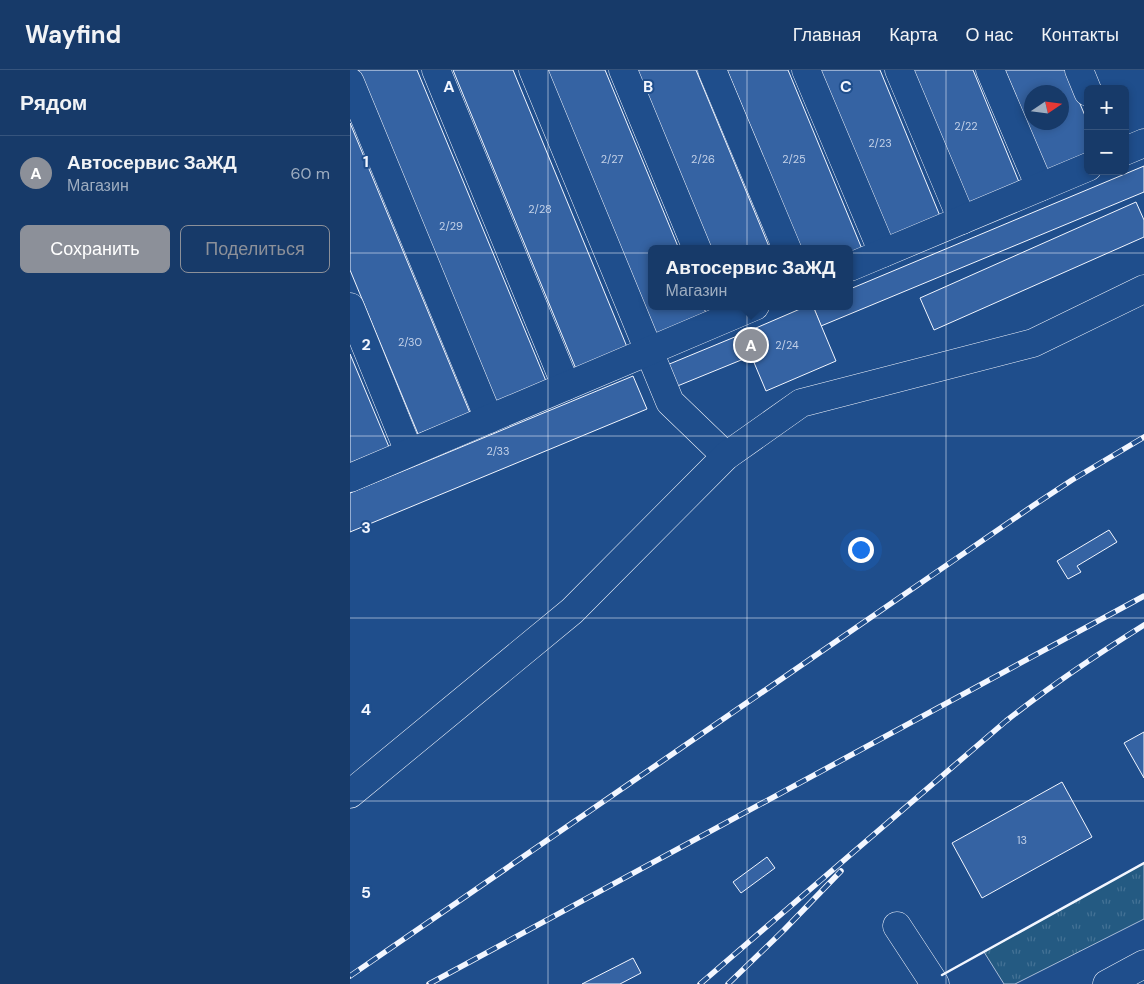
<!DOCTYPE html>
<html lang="ru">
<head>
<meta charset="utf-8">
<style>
	:root { --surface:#173a69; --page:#244571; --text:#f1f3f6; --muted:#9eadc0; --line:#36547d; --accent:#8c9099 }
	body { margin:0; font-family:"DM Sans",sans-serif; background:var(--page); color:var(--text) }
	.controls { position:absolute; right:15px; top:15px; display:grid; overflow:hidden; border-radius:8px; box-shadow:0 2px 8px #0003 }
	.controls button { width:45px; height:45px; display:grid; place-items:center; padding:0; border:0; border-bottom:1px solid var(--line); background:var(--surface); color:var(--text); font:25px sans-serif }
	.compass { position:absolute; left:674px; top:15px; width:45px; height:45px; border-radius:50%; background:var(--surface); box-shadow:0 2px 8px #0003; rotate:77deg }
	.you { position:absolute; left:510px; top:479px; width:18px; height:18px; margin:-12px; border:4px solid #fff; border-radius:50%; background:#1a73e8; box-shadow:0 0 0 8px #1a73e833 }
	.badge { display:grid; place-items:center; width:32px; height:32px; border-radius:50%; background:var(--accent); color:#fff; font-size:16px; font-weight:700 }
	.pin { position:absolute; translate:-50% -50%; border:2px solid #fff; box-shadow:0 1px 5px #0006 }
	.popup { position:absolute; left:298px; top:175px; width:205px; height:65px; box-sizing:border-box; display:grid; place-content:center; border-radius:8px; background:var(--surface); filter:drop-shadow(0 1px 4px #0005); font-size:16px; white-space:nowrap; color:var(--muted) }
	.popup b { font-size:19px; color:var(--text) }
	.popup::after { content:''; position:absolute; left:50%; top:100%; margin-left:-10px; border:10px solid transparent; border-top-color:var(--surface) }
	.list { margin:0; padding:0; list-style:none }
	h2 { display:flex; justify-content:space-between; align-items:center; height:65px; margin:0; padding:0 20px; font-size:21px }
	h2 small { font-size:16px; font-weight:400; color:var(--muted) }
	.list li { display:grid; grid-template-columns:32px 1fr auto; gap:15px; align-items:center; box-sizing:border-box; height:75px; padding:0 20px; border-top:1px solid var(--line) }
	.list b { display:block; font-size:19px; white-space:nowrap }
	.list p { margin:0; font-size:16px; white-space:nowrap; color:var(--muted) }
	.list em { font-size:16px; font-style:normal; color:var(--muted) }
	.actions { display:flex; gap:10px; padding:15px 20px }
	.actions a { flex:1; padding:11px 0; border:1px solid var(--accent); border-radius:8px; text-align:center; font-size:18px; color:var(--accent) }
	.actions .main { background:var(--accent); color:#fff }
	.map { position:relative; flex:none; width:794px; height:914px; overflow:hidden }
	header { display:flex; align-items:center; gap:30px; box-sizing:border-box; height:70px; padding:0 25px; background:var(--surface); border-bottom:1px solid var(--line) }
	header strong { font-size:24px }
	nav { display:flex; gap:28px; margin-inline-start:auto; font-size:18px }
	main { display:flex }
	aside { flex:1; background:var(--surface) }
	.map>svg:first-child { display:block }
	.grass { fill:url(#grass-tufts); stroke:#a8bbd7 }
	.building { fill:#3563a3; stroke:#f2f6ff; fill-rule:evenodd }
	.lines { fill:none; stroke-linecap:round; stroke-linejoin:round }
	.minor-casing { stroke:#f2f6ff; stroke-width:29 }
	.major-casing { stroke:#f2f6ff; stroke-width:29 }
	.minor { stroke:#1f4e8c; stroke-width:28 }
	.major { stroke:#1f4e8c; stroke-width:28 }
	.rail-casing { stroke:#f2f6ff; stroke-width:5.5 }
	.rail { stroke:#1f4e8c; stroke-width:4; stroke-dasharray:11; stroke-linecap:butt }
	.wall { stroke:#f2f6ff; stroke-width:2.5 }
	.grid { fill:none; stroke:#f2f6ff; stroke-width:1; stroke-opacity:0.55 }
	.labels { text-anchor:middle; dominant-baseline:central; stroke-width:4; stroke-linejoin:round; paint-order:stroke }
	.number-label { font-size:11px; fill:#c3d1e8 }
	.grid-label { font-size:16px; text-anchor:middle; font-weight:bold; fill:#f2f6ff; stroke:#1f4e8c; stroke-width:4; stroke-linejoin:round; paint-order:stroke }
</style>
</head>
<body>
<header>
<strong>Wayfind</strong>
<nav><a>Главная</a><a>Карта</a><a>О нас</a><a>Контакты</a></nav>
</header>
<main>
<aside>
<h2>Рядом<small></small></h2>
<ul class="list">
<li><span class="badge">A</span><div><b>Автосервис ЗаЖД</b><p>Магазин</p></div><em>60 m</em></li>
</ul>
<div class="actions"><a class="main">Сохранить</a><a>Поделиться</a></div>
</aside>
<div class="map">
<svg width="794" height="914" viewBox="0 0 794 914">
	<defs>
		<pattern id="grass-tufts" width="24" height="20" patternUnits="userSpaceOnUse" patternTransform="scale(1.25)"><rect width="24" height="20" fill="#245a82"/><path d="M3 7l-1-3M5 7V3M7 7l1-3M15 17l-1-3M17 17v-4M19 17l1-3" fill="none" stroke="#447295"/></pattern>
	</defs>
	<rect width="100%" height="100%" fill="#1f4e8c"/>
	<!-- grass -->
	<polygon class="grass" points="794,793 794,849 665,914 654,914 634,882"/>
	<!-- building -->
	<g class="building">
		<polygon points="6,0 67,0 196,311 144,333"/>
		<polygon points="103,0 163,0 277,277 226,299"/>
		<polygon points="195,0 255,0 329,179 302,179 302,236 353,236 356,243 304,265"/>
		<polygon points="285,0 346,0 420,179 359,179"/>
		<polygon points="377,0 438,0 512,179 500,184 500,179 451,179"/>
		<polygon points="469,0 530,0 590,146 539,167"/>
		<polygon points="563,0 623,0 669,112 618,133"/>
		<path d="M655,0h61l22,53v31l-41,17zM682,22h30v30h-30z"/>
		<polygon points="0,53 120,343 68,364 0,200"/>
		<polygon points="794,96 794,122 471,256 463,236 500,236 500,219"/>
		<polygon points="786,132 794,150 794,167 584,260 570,228"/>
		<polygon points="457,236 463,236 486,291 416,321 392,264"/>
		<polygon points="392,264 401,286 325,317 317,295"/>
		<polygon points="0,284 39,377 0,393"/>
		<polygon points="283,306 297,339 0,462 0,423"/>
		<polygon points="759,460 767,472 727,496 731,502 718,509 707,491"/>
		<polygon points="794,662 794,708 774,673"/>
		<polygon points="712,712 742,767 632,828 602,773"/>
		<polygon points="417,787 425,798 391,823 383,812"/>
		<polygon points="283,888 291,903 270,914 232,914"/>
	</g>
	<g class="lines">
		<!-- minor casing -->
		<g class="minor-casing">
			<g id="minor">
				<polyline points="86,0 216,316"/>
				<polyline points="183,0 320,332 376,386"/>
				<polyline points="273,0 347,179"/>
				<polyline points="362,0 437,179"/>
				<polyline points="456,0 533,183"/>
				<polyline points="549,0 612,150"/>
				<polyline points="640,0 690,117"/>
				<polyline points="729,0 738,22"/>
				<polyline points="0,12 139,349"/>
				<polyline points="775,81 794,73"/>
				<polyline points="500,197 738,97"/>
				<polyline points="0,237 59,382"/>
				<polyline points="0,408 405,236"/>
				<polyline points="0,724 222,541 376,386 451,333 683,273 794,219"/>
				<polyline points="547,856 585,914"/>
			</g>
		</g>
		<!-- major casing -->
		<g class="major-casing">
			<polyline id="major" points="757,914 794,894"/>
		</g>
		<!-- minor -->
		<use href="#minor" class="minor"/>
		<!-- major -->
		<use href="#major" class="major"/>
		<!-- rail casing -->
		<g class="rail-casing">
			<g id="rail">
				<polyline points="0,906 684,435 722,410 794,367"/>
				<polyline points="79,914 794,526"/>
				<path d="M350,914l306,-263c44,-35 90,-66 138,-96"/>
				<polyline points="378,914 434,860 491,801"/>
			</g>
		</g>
		<!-- rail -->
		<use href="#rail" class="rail"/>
		<!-- wall -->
		<polyline class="wall" points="592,905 794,793"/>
	</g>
	<!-- grid -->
	<path class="grid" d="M198,0v914M397,0v914M596,0v914M0,183h794M0,366h794M0,548h794M0,731h794"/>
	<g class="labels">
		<!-- number labels -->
		<g class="number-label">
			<text x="616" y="56">2/22</text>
			<text x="530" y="73">2/23</text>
			<text x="262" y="89">2/27</text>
			<text x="353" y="89">2/26</text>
			<text x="444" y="89">2/25</text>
			<text x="190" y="139">2/28</text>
			<text x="101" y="156">2/29</text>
			<text x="60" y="272">2/30</text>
			<text x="437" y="275">2/24</text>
			<text x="148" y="381">2/33</text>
			<text x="672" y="770">13</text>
		</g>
	</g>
	<g class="grid-label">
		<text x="99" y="22">A</text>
		<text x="298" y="22">B</text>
		<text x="496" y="22">C</text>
		<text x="16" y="97">1</text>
		<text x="16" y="280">2</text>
		<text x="16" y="463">3</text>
		<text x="16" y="645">4</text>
		<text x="16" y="828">5</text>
	</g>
</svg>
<div class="controls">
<button>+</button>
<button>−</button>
</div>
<svg class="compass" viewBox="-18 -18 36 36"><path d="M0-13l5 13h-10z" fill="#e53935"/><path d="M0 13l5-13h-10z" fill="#9eadc0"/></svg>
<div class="you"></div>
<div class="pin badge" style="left:401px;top:275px">A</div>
<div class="popup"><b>Автосервис ЗаЖД</b>Магазин</div>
</div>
</main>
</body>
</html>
